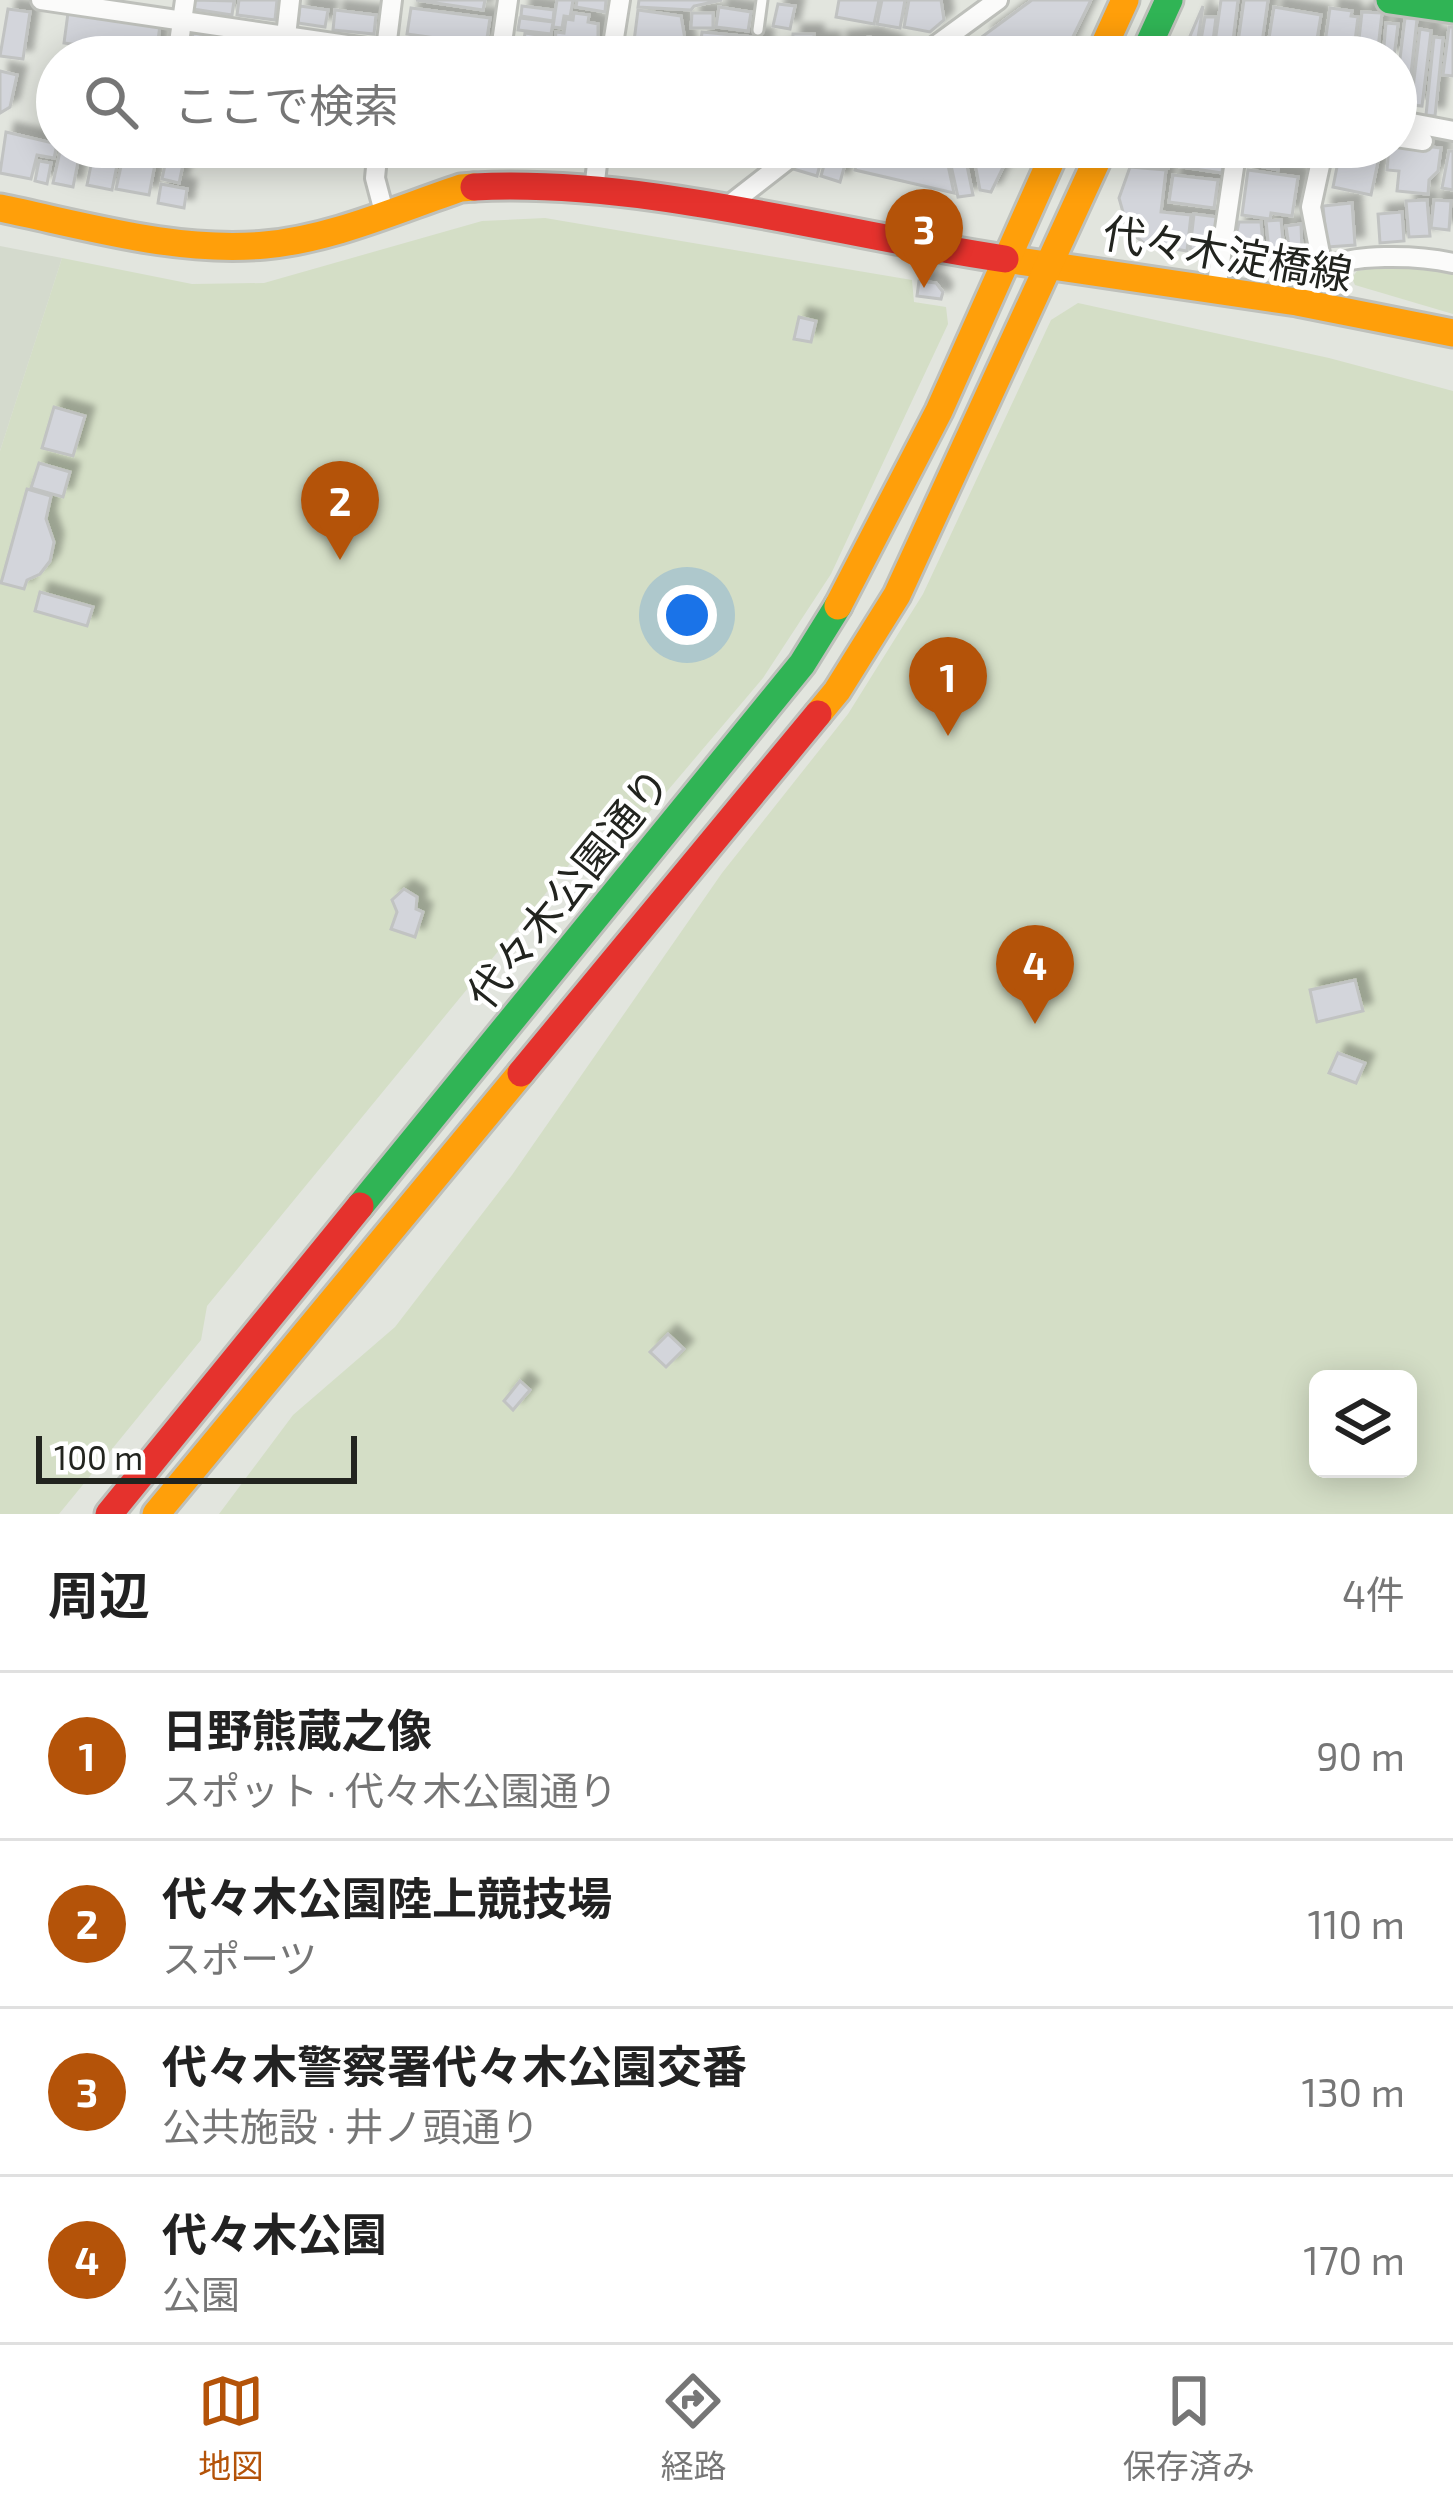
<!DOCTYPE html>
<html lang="ja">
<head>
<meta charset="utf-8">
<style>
	:root { --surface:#fff; --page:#f2f2f2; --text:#222; --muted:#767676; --line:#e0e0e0; --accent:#b45309 }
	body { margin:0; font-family:"Exo 2","Noto Sans JP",sans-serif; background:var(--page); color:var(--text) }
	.controls { position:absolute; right:36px; bottom:36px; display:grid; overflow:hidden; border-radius:18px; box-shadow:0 6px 30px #0003 }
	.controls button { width:108px; height:108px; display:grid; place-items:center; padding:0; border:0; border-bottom:3px solid var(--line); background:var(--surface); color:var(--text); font:60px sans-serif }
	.scale { position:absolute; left:36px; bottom:30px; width:321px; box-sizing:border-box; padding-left:12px; border:6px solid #22241f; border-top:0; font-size:33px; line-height:42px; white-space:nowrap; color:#22241f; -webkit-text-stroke:9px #fff; paint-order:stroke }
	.you { position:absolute; left:687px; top:615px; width:42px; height:42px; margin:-30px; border:9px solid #fff; border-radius:50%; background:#1a73e8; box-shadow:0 0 0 18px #1a73e833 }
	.badge { display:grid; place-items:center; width:78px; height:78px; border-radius:50%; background:var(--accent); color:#fff; font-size:39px; font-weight:700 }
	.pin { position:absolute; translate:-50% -99px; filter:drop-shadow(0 3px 6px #0008) }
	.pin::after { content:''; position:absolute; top:63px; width:42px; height:36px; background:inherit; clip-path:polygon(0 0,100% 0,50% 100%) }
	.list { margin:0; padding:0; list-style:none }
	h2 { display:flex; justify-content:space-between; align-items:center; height:156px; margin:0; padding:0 48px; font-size:51px }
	h2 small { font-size:39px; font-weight:400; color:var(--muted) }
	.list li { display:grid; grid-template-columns:78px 1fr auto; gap:36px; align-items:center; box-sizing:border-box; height:168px; padding:0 48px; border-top:3px solid var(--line) }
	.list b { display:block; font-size:45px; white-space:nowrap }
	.list p { margin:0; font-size:39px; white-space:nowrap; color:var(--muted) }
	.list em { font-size:39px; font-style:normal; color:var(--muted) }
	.icon { flex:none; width:66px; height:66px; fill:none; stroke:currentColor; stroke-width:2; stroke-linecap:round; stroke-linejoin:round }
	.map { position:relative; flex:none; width:1453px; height:1514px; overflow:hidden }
	.search { position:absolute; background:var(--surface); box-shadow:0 6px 30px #0003; left:36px; right:36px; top:36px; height:132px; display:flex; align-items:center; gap:30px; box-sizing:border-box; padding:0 42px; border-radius:66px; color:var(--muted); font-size:45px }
	.sheet { height:828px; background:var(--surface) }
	nav { display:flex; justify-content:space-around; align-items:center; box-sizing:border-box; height:168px; border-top:3px solid var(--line); background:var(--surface); font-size:33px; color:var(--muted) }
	nav a { display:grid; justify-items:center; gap:6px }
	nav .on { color:var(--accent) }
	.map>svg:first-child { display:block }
	.built { fill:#d4dacd }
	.green { fill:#d4dec6; fill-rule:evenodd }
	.building { fill:#d3d5db; stroke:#c1c3c2; stroke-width:3; filter:url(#shadow) }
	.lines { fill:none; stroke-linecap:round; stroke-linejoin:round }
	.lane-casing { stroke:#bec0bb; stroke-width:15 }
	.street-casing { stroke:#bec0bb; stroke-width:24 }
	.fast-casing { stroke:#bec0bb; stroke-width:33 }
	.slow-casing { stroke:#bec0bb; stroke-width:33 }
	.jam-casing { stroke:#bec0bb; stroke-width:33 }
	.lane { stroke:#fbfbfa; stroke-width:9 }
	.street { stroke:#fbfbfa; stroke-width:18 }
	.fast { stroke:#30b455; stroke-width:27 }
	.slow { stroke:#ff9f0a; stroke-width:27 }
	.jam { stroke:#e5322d; stroke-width:27 }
	.labels { text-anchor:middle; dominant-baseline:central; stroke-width:9; stroke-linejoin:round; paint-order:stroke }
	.street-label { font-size:42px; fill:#22241f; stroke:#fff }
</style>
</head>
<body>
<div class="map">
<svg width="1453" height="1514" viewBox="0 0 1453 1514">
	<defs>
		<filter id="shadow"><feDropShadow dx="9" dy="-9" stdDeviation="3" flood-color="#0004"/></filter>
	</defs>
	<rect width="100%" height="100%" fill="#e2e5de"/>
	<!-- built -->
	<polygon class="built" points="0,246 62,258 0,451"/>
	<!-- green -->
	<g class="green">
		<polygon points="545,218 912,280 914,302 946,307 948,324 831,574 763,678 641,822 610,815 207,1306 201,1340 59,1514 0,1514 0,451 62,258 192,284 264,283 482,221"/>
		<polygon points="1403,264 1453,271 1453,314 1355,285 1352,278 1357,271"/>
		<path d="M1078,303l251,55 124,33v1123h-1234l74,-99 102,-88 117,-152 210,-302 126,-159 75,-120 128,-274zM1318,1379h90v90h-90z"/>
	</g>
	<!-- building -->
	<g class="building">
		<polygon points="195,0 234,1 232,15 193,9"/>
		<polygon points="239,0 277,0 275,20 237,15"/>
		<polygon points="416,0 485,0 483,10"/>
		<polygon points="557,0 573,0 570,17 564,16 562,28 553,27"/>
		<polygon points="577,0 606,0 605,12 576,7"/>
		<polygon points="639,0 722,0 694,6 691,10 638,7"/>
		<polygon points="839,0 879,0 874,24 836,17"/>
		<polygon points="882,0 905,0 900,28 877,24"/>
		<polygon points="909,0 941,0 944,20 930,32 904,27"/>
		<polygon points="1032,0 1091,0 1064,55 992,49 983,36"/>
		<polygon points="1221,0 1238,0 1231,57 1213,57"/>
		<polygon points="1244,0 1268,0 1260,57 1236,57"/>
		<polygon points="778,4 795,6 790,29 773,26"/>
		<polygon points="300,6 328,10 325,27 298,23"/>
		<polygon points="522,6 554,10 553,21 521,16"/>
		<polygon points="1203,6 1195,57 1181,57"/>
		<polygon points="719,7 751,12 748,31 716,27"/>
		<polygon points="1274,7 1321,15 1314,57 1266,57"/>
		<polygon points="411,8 490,18 486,45 407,34"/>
		<polygon points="1330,8 1352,11 1351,16 1358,17 1353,57 1323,57"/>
		<polygon points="8,9 30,12 23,59 0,56"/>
		<polygon points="335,10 376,15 374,34 333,30"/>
		<polygon points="638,10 681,16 688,57 632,57"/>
		<polygon points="1362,12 1382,13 1377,57 1357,57"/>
		<polygon points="68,13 160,25 156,56 64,43"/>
		<polygon points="574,13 589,15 588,22 598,24 598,57 553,57 556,32 564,33 566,19 573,20"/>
		<polygon points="692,13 713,13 713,28 691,28"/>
		<polygon points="1205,17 1216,17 1211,57 1198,57"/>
		<polygon points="520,18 553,22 551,34 518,30"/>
		<polygon points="1405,18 1417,19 1409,92 1396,91"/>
		<polygon points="1386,23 1398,24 1394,57 1383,57"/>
		<polygon points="1449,27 1453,27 1453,76 1443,75"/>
		<polygon points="1420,29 1431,31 1422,106 1411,105"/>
		<polygon points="702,32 764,38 762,57 699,57"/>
		<polygon points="193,33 218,36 215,57 189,57"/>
		<polygon points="525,33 551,37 548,57 522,55"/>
		<polygon points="793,34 814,34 814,41 831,42 831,57 781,57 782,48 792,48"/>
		<polygon points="870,37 894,45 896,57 840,57 838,41"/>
		<polygon points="1434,37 1443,38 1435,116 1426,115"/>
		<polygon points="221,38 237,39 235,57 218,57"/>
		<polygon points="241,45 261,47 260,57 239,57"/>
		<polygon points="0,71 17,75 10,107 0,113"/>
		<polygon points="6,132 57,144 54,158 37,155 31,179 0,173"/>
		<polygon points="1396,143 1441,148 1438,171 1429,180 1428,194 1397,191 1399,171 1387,170 1389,147 1396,147"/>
		<polygon points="61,147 81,147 73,187 53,183"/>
		<polygon points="619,147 680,147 679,154 618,154"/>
		<polygon points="705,147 745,147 743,158 704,151"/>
		<polygon points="819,147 824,149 817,176 790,168 789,164"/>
		<polygon points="829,147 850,147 840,182 821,176"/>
		<polygon points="860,147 944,147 954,193 855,170"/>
		<polygon points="947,147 963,147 973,195 958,197"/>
		<polygon points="972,147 1013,147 991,192 980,190"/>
		<polygon points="1140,147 1170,147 1168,168 1134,165"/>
		<polygon points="1177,147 1225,150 1222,173 1175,166"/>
		<polygon points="1253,147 1283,147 1278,170 1250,164"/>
		<polygon points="1341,147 1381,147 1371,195 1333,187"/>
		<polygon points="94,150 119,155 112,190 87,185"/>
		<polygon points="1449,151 1453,151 1453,190 1442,188"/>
		<polygon points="124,153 156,159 149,195 116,189"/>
		<polygon points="167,156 184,160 179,183 162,179"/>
		<polygon points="39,161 51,163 47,184 35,181"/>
		<polygon points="1130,167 1166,170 1161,212 1191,215 1187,251 1145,244 1128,230 1119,198"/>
		<polygon points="1248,170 1298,177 1292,216 1271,213 1270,219 1242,215"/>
		<polygon points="1173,175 1218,180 1214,208 1169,202"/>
		<polygon points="161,184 187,189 184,208 158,203"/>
		<polygon points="1427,200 1430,236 1409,237 1406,201"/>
		<polygon points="1434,200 1451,201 1449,230 1431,228"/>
		<polygon points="1352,203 1355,245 1327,247 1323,206"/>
		<polygon points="1402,212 1404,241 1380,243 1378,214"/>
		<polygon points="1194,214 1218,217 1214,252 1190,249"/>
		<polygon points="1281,220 1284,251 1269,252 1266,221"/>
		<polygon points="1239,222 1261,222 1264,255 1232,255"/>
		<polygon points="1301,224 1302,253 1290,254 1286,226"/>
		<polygon points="919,281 936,283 943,292 941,299 917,296"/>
		<polygon points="799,317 816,321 811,342 794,339"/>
		<polygon points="54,407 85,416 73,456 42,448"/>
		<polygon points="39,463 70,472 63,497 31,488"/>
		<polygon points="27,489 51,496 46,519 54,542 50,561 40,574 27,580 24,589 1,583"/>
		<polygon points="40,592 93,607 87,626 35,611"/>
		<polygon points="404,889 417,897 416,909 423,912 415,937 391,929 397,912 392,900"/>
		<polygon points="1355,980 1363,1011 1317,1022 1310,990"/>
		<polygon points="1338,1053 1365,1063 1356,1083 1329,1073"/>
		<polygon points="668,1334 684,1349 666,1367 650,1352"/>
		<polygon points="520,1381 530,1390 513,1410 504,1401"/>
	</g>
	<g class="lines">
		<!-- lane casing -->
		<g class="lane-casing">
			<polyline id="lane" points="758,30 762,0"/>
		</g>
		<!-- street casing -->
		<g class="street-casing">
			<g id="street">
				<polyline points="41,0 429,57"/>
				<polyline points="286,36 290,0"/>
				<polyline points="177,57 185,0"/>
				<polyline points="385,57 392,0"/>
				<polyline points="500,57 508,0"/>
				<polyline points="611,57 620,0"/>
				<polyline points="920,57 998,0"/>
				<polyline points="1396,120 1453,131"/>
				<polyline points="1396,137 1423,141"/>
				<polyline points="378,147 375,178 384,212"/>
				<polyline points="163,150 163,147"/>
				<polyline points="594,190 599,147"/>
				<polyline points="724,209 804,147"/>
				<polyline points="1323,269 1311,207 1324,147"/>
				<polyline points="1216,290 1237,147"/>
				<path d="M1297,302c8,-9 15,-23 24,-30 24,-21 102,-16 132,-9"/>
			</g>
		</g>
		<!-- fast casing -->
		<g class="fast-casing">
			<g id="fast">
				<polyline points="1390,0 1453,9"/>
				<polyline points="1143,57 1169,0"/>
				<polyline points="360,1206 802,664 838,606"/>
			</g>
		</g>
		<!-- slow casing -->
		<g class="slow-casing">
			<g id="slow">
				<polyline points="1099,57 1125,0"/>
				<path d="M0,208c87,18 176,45 265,37 67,-6 133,-36 196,-57l13,-1"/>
				<polyline points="1005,259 1297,302 1453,333"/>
				<polyline points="838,606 939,411 1057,147"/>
				<polyline points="818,714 837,691 897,595 1103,147"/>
				<polyline points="156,1514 521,1073"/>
			</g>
		</g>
		<!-- jam casing -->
		<g class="jam-casing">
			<g id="jam">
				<path d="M474,187c171,-9 361,47 531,72"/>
				<polyline points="521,1073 818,714"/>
				<polyline points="109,1514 360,1206"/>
			</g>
		</g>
		<!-- lane -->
		<use href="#lane" class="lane"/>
		<!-- street -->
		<use href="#street" class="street"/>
		<!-- fast -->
		<use href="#fast" class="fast"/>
		<!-- slow -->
		<use href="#slow" class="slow"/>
		<!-- jam -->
		<use href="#jam" class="jam"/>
	</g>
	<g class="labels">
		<!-- street labels -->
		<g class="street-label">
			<text transform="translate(1228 252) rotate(10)">代々木淀橋線</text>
			<text transform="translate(567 887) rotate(-51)">代々木公園通り</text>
		</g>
	</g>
</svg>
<div class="controls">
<button><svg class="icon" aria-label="layers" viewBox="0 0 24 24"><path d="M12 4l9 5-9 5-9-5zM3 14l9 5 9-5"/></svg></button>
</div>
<div class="scale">100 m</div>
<div class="you"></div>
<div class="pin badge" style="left:948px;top:736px">1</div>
<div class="pin badge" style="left:340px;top:560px">2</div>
<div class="pin badge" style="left:924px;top:288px">3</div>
<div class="pin badge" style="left:1035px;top:1024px">4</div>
<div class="search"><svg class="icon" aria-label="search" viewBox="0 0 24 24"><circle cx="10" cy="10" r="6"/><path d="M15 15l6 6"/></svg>ここで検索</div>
</div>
<section class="sheet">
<h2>周辺<small>4件</small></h2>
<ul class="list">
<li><span class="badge">1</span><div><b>日野熊蔵之像</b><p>スポット · 代々木公園通り</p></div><em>90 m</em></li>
<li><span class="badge">2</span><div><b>代々木公園陸上競技場</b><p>スポーツ</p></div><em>110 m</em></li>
<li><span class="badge">3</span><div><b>代々木警察署代々木公園交番</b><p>公共施設 · 井ノ頭通り</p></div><em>130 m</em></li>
<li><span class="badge">4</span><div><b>代々木公園</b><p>公園</p></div><em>170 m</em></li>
</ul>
</section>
<nav>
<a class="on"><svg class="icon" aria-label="map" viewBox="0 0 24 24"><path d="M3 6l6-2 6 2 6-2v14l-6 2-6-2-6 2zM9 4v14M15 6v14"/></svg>地図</a>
<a><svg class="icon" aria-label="directions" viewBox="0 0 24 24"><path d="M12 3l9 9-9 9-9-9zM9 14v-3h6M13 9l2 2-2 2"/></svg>経路</a>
<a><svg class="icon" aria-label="saved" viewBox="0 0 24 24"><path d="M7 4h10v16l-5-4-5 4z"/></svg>保存済み</a>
</nav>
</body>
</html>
